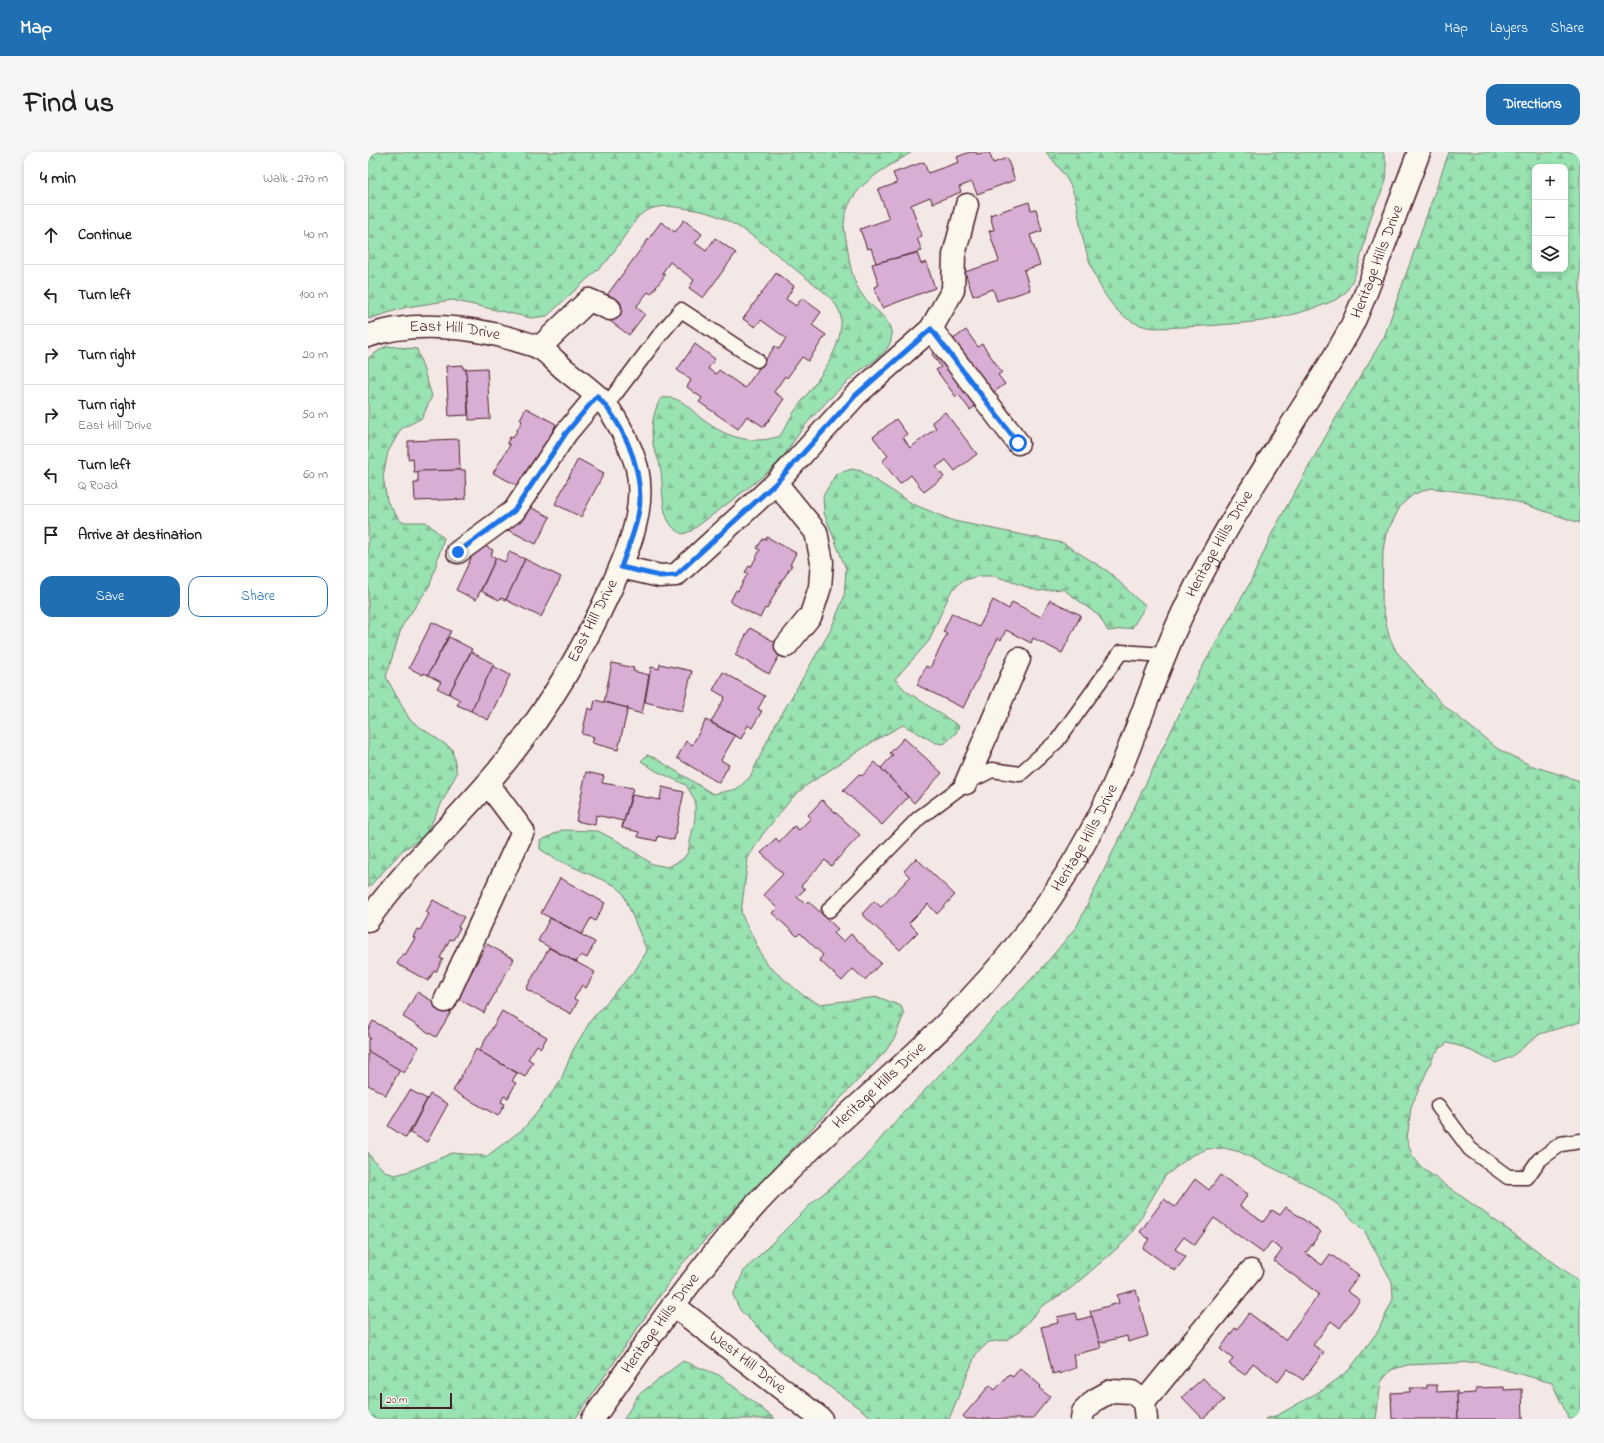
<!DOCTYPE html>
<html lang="en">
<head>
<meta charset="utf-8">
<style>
	:root { --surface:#fff; --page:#f6f6f6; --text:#202124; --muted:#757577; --line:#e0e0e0; --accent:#1f6fb2 }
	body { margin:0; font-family:"Indie Flower",sans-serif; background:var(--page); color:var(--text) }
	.controls { position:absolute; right:12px; top:12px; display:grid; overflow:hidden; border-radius:8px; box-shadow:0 2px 6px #0003 }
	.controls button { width:36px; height:36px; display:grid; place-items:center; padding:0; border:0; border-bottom:1px solid var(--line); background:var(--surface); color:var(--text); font:20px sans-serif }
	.scale { position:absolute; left:12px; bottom:10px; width:72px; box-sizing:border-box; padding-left:4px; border:2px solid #4a1f2b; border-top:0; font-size:11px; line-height:14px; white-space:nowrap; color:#4a1f2b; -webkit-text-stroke:3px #fbf7ec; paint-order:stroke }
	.stop { position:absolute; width:12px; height:12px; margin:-9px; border:3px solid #1a73e8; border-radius:50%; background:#fff }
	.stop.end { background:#1a73e8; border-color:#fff; box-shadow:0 1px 4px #0008 }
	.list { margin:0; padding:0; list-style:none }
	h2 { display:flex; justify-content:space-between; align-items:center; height:52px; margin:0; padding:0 16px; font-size:17px }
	h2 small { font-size:13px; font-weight:400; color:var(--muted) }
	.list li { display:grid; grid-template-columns:26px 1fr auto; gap:12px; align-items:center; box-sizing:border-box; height:60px; padding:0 16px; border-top:1px solid var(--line) }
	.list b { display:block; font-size:15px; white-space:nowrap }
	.list p { margin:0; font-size:13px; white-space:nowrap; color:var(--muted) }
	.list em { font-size:13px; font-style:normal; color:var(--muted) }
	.actions { display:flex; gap:8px; padding:12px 16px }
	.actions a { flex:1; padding:9px 0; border:1px solid var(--accent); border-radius:12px; text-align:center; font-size:14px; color:var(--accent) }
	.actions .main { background:var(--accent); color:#fff }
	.icon { flex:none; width:22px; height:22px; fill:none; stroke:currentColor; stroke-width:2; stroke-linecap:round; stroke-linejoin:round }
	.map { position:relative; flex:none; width:1212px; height:1267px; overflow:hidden; border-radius:12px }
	header { display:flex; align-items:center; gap:24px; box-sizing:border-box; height:56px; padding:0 20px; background:var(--accent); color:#fff }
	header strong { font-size:19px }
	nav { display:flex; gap:22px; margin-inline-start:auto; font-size:14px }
	.intro { display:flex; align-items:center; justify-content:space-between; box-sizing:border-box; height:96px; padding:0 24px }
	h1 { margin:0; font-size:28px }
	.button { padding:10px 18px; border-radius:12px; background:var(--accent); color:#fff; font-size:14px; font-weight:700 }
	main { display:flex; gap:24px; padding:0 24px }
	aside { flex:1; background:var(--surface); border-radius:12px; box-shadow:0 2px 6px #0003 }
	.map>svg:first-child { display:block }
	.forest { fill:url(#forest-firs); stroke:#72806e; fill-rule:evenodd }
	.building { fill:#d9aed4; stroke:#4a1f2b }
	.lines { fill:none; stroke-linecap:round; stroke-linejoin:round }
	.lane-casing { stroke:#4a1f2b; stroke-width:17 }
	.street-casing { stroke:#4a1f2b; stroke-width:25 }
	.secondary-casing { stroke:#4a1f2b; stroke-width:25 }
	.lane { stroke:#fbf7ec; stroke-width:14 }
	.street { stroke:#fbf7ec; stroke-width:22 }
	.secondary { stroke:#fbf7ec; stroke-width:22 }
	.route { stroke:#1a73e8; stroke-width:5 }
	.labels { text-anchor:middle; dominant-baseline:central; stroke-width:3; stroke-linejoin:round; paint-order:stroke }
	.street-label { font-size:16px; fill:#4a1f2b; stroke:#fbf7ec }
</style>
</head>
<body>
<header>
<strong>Map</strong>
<nav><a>Map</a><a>Layers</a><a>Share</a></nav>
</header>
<div class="intro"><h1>Find us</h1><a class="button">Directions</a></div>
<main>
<aside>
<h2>4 min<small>Walk · 270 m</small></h2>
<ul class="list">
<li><svg class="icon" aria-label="ahead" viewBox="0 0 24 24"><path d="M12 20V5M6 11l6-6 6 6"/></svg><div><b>Continue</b></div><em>40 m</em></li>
<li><svg class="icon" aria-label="left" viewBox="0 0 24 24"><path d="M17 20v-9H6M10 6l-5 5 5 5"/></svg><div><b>Turn left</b></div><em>100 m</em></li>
<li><svg class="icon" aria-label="right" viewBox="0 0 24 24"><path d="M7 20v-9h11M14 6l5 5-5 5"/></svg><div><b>Turn right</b></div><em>20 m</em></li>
<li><svg class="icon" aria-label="right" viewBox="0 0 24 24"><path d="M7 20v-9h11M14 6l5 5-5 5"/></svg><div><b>Turn right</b><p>East Hill Drive</p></div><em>50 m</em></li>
<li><svg class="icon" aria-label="left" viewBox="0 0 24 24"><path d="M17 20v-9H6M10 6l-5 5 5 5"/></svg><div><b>Turn left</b><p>Q Road</p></div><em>60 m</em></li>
<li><svg class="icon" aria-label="arrive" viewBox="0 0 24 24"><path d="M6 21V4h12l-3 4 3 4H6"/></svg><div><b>Arrive at destination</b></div></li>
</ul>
<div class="actions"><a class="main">Save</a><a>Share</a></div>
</aside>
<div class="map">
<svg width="1212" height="1267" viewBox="0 0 1212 1267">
	<defs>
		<pattern id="forest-firs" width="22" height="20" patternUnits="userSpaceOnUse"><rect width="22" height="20" fill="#99e2b1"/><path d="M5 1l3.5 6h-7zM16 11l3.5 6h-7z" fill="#85c198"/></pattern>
	</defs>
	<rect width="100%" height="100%" fill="#f4e8e7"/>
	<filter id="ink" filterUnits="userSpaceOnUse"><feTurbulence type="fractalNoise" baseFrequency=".025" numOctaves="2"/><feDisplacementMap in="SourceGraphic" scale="8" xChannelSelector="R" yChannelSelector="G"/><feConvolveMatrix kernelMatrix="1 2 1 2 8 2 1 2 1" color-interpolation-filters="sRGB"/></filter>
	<g filter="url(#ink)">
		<!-- forest -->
		<g class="forest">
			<path d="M0,0h544c-28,18 -65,34 -68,72 0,9 3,18 4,27 2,16 5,32 15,45 10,14 32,24 28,44 -4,16 -25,25 -36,35 -18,15 -41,39 -55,57 -8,10 -14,23 -23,32 -27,24 -57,45 -86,67l-8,3c-26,-10 -18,-46 -23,-68 -1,-6 -4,-12 -6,-17 -4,-17 -2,-36 7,-51 22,-3 29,13 45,24 22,16 48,23 74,14 5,-8 9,-16 14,-24 18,-25 49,-60 47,-93 0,-18 -28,-35 -41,-46 -27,-21 -55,-47 -88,-59 -12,-4 -24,-5 -36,-7 -15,-2 -28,0 -39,11l-29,42 -61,56 -16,2 -79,-18 -45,7 -39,12z"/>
			<path d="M678,0h337c10,29 -2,37 -11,62 -8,23 -12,62 -28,80 -9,11 -67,25 -82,27 -26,3 -53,5 -78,6 -12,0 -25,2 -37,0 -4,-1 -10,-3 -14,-5 -28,-14 -43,-54 -50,-83 -4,-17 -5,-34 -11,-50 -6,-14 -16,-25 -26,-37z"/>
			<path d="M1081,0h131v371l-78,-26 -71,-9 -17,6 -13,11 -15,29 -3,16 -1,53 7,33 7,15 46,53 56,45 32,16 50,16v241l-40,12 -29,23 -15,6 -33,-16 -16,-4 -12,10 -24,54 -4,33 5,15 10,13 145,104 13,11v136h-11l-17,-36 -75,-21 -70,3 -16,5 -10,12 -5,37h-111l13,-4 46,-26 25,-19 29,-39 15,-32 -1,-17 -27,-50 -28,-28 -29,-19 -68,-33 -16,-4 -17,1 -16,7 -26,20 -32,55 -13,15 -50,43 -28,17 -22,25 -14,9 -17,2 -13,12 -27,65h-75l-91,-66 -43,-43 -7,-15 11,-24 69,-69 46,-38 41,-48 143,-149 34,-41 123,-255 50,-88 23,-52 69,-124 42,-70zM1167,15h30v102h-30z"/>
			<polygon points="18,194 49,197 64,244 54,266 33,277 20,300 15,324 19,349 33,370 58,370 76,386 62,433 34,474 18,525 42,568 84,597 89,621 57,684 35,698 0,736 0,206"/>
			<polygon points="484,317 493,319 545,352 586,369 695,391 741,420 770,448 778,453 764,476 740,479 731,464 695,437 670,439 627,424 610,424 594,429 582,441 561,489 527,527 538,539 591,574 588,581 576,592 568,591 535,573 506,589 439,633 425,645 395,682 380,706 373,761 398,812 436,844 451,852 510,845 533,854 536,862 527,885 517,900 313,1113 207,1267 0,1267 0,1000 4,1007 18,1020 27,1023 42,1019 84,1001 119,1004 155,977 167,963 192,930 205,898 223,868 268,817 279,799 255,741 248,734 187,707 172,697 172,689 194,678 230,679 255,692 284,712 300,715 315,707 320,700 327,666 327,648 318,633 288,619 273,609 279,603 287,606 345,642 369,637 382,625 405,577 462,479 476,445 478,417 456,361 455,344 468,322"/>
			<polygon points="315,1209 351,1223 407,1267 256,1267 270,1243"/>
		</g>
		<!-- building -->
		<g class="building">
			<polygon points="602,0 608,0 609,2 621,0 625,11 639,6 647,28 609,42 604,30 591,35 593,40 565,51 562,45 543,53 554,84 549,86 554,99 508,111 503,96 499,97 492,77 521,67 510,38 529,31 525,21 556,10 560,21 591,10 589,5"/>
			<polygon points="661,50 663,58 668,57 674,79 662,83 672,113 656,118 662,138 629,149 625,137 605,144 597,120 631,109 621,79 626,78 622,63"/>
			<polygon points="316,68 334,82 327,91 338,99 347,86 368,101 335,146 321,136 326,128 302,110 294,121 297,123 283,142 280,140 268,155 277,162 261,183 235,164 247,149 239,143 293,70 307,80"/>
			<polygon points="549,101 553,112 558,110 567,136 514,156 506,135 511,133 504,112"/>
			<polygon points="408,121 426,134 418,147 428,154 434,146 453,160 444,173 458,183 440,209 434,205 419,226 417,224 406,240 416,247 396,275 379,264 370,277 331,250 334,246 319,235 323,228 309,218 327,192 347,207 340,217 348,222 351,218 377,236 407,194 411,197 418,186 393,168 387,175 375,167"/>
			<polygon points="598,178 610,195 614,192 634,220 630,223 637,232 602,258 591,243 588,245 568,218 573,215 564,202"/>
			<polygon points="95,213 95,217 98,217 100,263 81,264 78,214"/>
			<polygon points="119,216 122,267 101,268 98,217"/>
			<polygon points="158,256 188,272 184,281 186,282 156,337 125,321 142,293 139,291 142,285 145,286 154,269 152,267"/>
			<polygon points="577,260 609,302 587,319 578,308 568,315 576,325 556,340 543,323 532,332 514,309 520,304 505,285 528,267 539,282 535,285 542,296 568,276 564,270"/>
			<polygon points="91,287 92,318 46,320 45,306 40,307 40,289"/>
			<polygon points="210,307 236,321 213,365 187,352"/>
			<polygon points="92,318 97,318 98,347 47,349 46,331 50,331 50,319"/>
			<polygon points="146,347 182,365 168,392 132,374"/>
			<polygon points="399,385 428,401 422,413 424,413 416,426 415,426 399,457 397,456 392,466 362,450 368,438 370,439 380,421 377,420 381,414 383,415 392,398 389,396 395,387 397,388"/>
			<polygon points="110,391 125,398 123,403 128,406 108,448 88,438"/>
			<polygon points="141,400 157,407 138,448 133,446 131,448 113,439 128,406 137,410"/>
			<polygon points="157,407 193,425 173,465 138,448"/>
			<polygon points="625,448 641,457 644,450 673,465 682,448 713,463 694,501 665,486 663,491 638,478 633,488 630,486 595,556 549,533 558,514 562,516 579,482 575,480 584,461 611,475"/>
			<polygon points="64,470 83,479 60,523 56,521 55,523 41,516"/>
			<polygon points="382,476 416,495 401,522 367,503"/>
			<polygon points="81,485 104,497 81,542 69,536 73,530 60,523"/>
			<polygon points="103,500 126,512 103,559 89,553 92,548 81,542"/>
			<polygon points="244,511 266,516 265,519 281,523 274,562 260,558 260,556 236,550"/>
			<polygon points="292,512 324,519 314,559 277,550 283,515 291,517"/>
			<polygon points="125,514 142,523 120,568 103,559"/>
			<polygon points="355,520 397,544 390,557 394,559 384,576 380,573 373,587 343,570 357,545 345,538"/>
			<polygon points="227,548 260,556 250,598 224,591 226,585 214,582 220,556 225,558"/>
			<polygon points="338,568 367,584 353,608 361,613 351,631 309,606 318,589 324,593"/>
			<polygon points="536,586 574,621 546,651 513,616 525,603 522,601"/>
			<polygon points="507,610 540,645 514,673 475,638 491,622 494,624"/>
			<polygon points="218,620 236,624 234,631 265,636 254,676 255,669 228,663 227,673 208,669"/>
			<polygon points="294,635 316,640 306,688 290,684 289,689 270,685 271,680 254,676 264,643 292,648"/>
			<polygon points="454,648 492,683 463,714 457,708 433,734 437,737 429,745 437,752 440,749 470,777 466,781 475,790 483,782 513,811 497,828 485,817 474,829 451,808 455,803 432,781 429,784 404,761 409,756 395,743 415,722 393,701 408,686 411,690 426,674 431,678 443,666 440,663"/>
			<polygon points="548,706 587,743 569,762 560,752 541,771 550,780 532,798 494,762 506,749 513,755 542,725 536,719"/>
			<polygon points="192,726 237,751 227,769 223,766 214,782 173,761"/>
			<polygon points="65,748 96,765 90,775 92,776 85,788 82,787 72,806 75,807 68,820 66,819 60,829 29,812 35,801 37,803 47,786 45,785 49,777 52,778 61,762 58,760"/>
			<polygon points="182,766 227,790 219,806 213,803 208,810 170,789"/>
			<polygon points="119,792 146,807 116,861 89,846"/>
			<polygon points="181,796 227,820 218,836 214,833 206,847 210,849 203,862 158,837"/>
			<polygon points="49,840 83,860 68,885 35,865"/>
			<polygon points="134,859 179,885 173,896 169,893 160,907 165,910 157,925 111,899"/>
			<polygon points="5,869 51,895 36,921 0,899 0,889 2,886 0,885 0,878"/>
			<polygon points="108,897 149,921 144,929 148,931 140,946 136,944 133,950 137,952 130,964 85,939"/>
			<polygon points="0,899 32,918 18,943 0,933"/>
			<polygon points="42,938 59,947 38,986 20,974"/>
			<polygon points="62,942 80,952 59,990 42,981"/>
			<polygon points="852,1023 880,1042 872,1054 895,1070 904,1058 912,1063 918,1055 953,1080 938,1101 954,1113 962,1102 991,1123 979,1139 992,1148 972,1176 963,1169 945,1193 956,1200 935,1228 920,1217 910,1230 885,1211 877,1223 861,1212 865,1207 852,1197 867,1176 869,1177 881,1161 917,1188 951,1142 906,1109 914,1098 903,1090 895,1101 846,1066 827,1093 816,1085 807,1097 818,1105 807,1119 775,1096 781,1087 772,1080 796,1047 807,1055 827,1027 841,1038"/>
			<polygon points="768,1138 780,1184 760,1190 759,1184 731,1191 722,1159 751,1151 749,1143"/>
			<polygon points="708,1161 710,1168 724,1164 733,1196 705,1203 708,1216 691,1222 691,1220 685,1222 673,1175 690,1171 689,1165"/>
			<polygon points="652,1216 673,1234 671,1236 682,1245 664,1267 598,1267 595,1264 622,1233 627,1238 641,1222 645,1225"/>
			<polygon points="835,1226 856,1248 835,1267 814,1245"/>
			<polygon points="1059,1233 1069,1233 1069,1240 1089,1239 1090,1267 1024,1267 1023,1241 1042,1240 1042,1236 1059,1236"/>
			<polygon points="1136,1235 1136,1238 1154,1237 1155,1267 1090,1267 1089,1242 1108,1241 1108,1236"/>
		</g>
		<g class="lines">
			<!-- lane casing -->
			<g class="lane-casing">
				<g id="lane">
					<polyline points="238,254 291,184 313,158 389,208"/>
					<polyline points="461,758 551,666 598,631 624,618 652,622 689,589 753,500 797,503"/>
					<polyline points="1070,954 1102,997 1140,1025 1159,1025 1171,1008 1193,992 1212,989"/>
				</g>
			</g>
			<!-- street casing -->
			<g class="street-casing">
				<g id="street">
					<polyline points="563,177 650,291"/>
					<path id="s1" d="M0,184c44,-16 108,-9 151,5 6,2 15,4 21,7 8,5 16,14 23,20 14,12 31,23 43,37 12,16 26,44 31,63 9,41 -8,81 -25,118 -32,71 -74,140 -126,199 -39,45 -84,87 -118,135"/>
					<polyline points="171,196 221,148 242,157"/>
					<polyline points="408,331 448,380 454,410 452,435 443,463 418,494"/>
					<polyline points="90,400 146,359 198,281 229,244"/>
					<polyline points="253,415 292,424 308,423 408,331 488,243 563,177 585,138 586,103 599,53"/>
					<polyline points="598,631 651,507"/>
					<polyline points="77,849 155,679 120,632"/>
					<polyline points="776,1250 883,1119"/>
					<path id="s2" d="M225,1267c52,-76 105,-152 168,-220 84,-90 186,-162 261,-261 39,-51 75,-112 100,-172 22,-55 40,-111 66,-164 31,-65 71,-125 109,-186 18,-28 36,-56 52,-85 13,-25 22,-52 32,-78 13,-34 25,-67 38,-101"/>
					<polyline points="714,1267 715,1260 727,1248 743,1239 764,1240 776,1250 778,1267"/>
				</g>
			</g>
			<!-- secondary casing -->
			<g class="secondary-casing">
				<g id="secondary">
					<path id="s3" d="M305,1153l148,114"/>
				</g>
			</g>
			<!-- lane -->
			<use href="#lane" class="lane"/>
			<!-- street -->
			<use href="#street" class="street"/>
			<!-- secondary -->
			<use href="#secondary" class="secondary"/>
		</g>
	</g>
	<g class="lines" filter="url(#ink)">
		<!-- route -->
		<path class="route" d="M90,400l56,-41 52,-78 31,-37c25,26 43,66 43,103 0,20 -12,49 -19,68l39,9 16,-1 100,-92 80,-88 75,-66 87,114"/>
	</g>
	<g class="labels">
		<!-- street labels -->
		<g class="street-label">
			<text stroke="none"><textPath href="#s2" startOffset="1413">Heritage Hills Drive</textPath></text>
			<text stroke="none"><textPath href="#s1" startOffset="88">East Hill Drive</textPath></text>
			<text stroke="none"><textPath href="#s2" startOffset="1089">Heritage Hills Drive</textPath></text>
			<text transform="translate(225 469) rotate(-63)">East Hill Drive</text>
			<text stroke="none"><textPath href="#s2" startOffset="765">Heritage Hills Drive</textPath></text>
			<text stroke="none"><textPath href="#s2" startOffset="441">Heritage Hills Drive</textPath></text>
			<text stroke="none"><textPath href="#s2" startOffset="117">Heritage Hills Drive</textPath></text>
			<text stroke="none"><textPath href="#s3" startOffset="94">West Hill Drive</textPath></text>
		</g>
	</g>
</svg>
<div class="controls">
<button>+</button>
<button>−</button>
<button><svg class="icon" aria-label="layers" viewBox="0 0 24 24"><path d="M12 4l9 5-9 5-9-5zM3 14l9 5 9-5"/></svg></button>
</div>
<div class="scale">20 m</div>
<div class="stop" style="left:650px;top:291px"></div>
<div class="stop end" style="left:90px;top:400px"></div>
</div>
</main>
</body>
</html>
